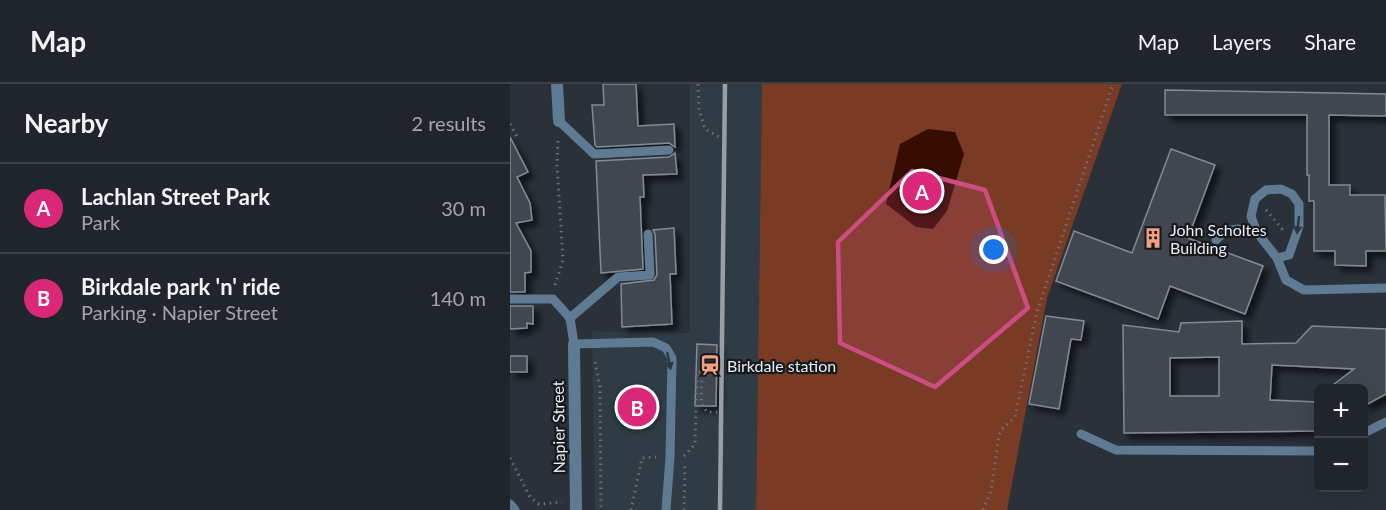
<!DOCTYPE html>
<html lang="en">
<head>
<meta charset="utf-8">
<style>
	:root { --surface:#20252b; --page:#282d33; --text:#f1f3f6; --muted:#a2a5a9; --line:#3d4247; --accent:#db2777 }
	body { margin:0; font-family:Lato,sans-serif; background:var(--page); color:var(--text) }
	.controls { position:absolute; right:18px; bottom:18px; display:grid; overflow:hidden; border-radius:9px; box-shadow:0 6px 24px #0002 }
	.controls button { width:54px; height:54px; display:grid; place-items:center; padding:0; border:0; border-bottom:2px solid var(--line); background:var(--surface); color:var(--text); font:30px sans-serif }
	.you { position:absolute; left:484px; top:166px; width:21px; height:21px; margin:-15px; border:4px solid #fff; border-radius:50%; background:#1a73e8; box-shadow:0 0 0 9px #1a73e833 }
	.badge { display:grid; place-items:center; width:39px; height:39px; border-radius:50%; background:var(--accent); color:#fff; font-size:20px; font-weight:700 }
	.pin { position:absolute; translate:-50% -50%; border:3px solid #fff; box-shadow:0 2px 6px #0006 }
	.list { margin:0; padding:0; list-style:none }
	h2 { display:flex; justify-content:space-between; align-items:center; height:78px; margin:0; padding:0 24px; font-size:26px }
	h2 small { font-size:20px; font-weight:400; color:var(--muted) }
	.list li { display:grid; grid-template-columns:39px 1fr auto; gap:18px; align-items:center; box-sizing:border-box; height:90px; padding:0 24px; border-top:2px solid var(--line) }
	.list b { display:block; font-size:22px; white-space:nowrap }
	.list p { margin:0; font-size:20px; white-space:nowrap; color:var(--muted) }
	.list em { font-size:20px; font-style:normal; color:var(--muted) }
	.map { position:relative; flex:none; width:876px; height:426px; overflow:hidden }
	header { display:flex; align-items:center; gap:36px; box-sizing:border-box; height:84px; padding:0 30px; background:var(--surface); border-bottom:2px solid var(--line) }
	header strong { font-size:28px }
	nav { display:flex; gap:33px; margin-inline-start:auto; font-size:21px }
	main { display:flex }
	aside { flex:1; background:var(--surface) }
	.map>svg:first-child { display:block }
	.built { fill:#2f3c46 }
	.green { fill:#793b23 }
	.water { fill:#340c00 }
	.building { fill:#3f474f; stroke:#828b94; stroke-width:1.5; fill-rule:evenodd; filter:url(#shadow) }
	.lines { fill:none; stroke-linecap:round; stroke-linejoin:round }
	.path { stroke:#6a7077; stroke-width:3; stroke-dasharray:1.5 4.5; stroke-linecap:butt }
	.lane { stroke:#5f7b94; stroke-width:9 }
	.street { stroke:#5f7b94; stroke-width:12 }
	.rail { stroke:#999fa5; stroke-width:4.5 }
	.oneway { fill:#2b3640 }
	.marked { fill:#cc4d81; fill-opacity:0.2; stroke:#cc4d81; stroke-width:4.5; stroke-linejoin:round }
	.labels { text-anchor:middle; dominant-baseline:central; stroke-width:4.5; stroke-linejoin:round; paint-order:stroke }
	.poi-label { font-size:16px; fill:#e8edf2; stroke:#15191c; text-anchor:start }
	.street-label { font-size:16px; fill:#e8edf2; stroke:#15191c }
</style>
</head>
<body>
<header>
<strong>Map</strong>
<nav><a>Map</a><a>Layers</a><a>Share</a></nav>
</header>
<main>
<aside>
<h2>Nearby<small>2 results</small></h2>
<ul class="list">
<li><span class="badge">A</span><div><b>Lachlan Street Park</b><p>Park</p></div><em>30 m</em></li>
<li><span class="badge">B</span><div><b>Birkdale park 'n' ride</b><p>Parking · Napier Street</p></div><em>140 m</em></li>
</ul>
</aside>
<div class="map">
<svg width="876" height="426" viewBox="0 0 876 426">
	<defs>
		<filter id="shadow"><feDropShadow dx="5.5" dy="5.5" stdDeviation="3" flood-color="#0009"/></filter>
	</defs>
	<rect width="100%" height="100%" fill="#2a3139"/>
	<!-- built -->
	<polygon class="built" points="180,0 252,0 246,426 85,426 82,247 180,249"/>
	<!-- green -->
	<polygon class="green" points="252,0 612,0 537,214 497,426 246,426"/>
	<!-- water -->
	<polygon class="water" points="418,45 445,48 454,70 437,127 423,145 406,143 376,120 390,60"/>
	<!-- building -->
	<g class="building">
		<polygon points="93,0 126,0 128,42 164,40 165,63 159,59 87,63 85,61 82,21 94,21"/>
		<polygon points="655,6 876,10 876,32 819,31 819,101 840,101 840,111 875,111 876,167 856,167 856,182 825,181 825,167 804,167 804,117 799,117 799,91 797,91 797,31 655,31"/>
		<polygon points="0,53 18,88 7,93 20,119 22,136 6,139 21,167 21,188 15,189 15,208 0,208"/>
		<polygon points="661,65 705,81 678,154 753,182 735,230 660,202 648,235 546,197 564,147 622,169"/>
		<polygon points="165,69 167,90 133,91 134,113 130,113 133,185 91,189 86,77 159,73"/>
		<polygon points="164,144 166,190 160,190 162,240 112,243 111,200 144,196 147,191 145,150 143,146"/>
		<polygon points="0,222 23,222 23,240 17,239 17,244 0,245"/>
		<polygon points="536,232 574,237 571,256 561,255 549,325 519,320"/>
		<path d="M732,237v23l54,-1 16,-17 74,3v65l-22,12v-18h-35l25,-19 -82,-4 -2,35 48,2v29l-194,2 -1,-108 56,7 2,-9zM709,273v39h-49v-38z"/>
		<polygon points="187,260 207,261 206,322 185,322"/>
		<rect x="0" y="272" width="17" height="16"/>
	</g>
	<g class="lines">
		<!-- path -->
		<g class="path">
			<polyline points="188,0 189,25 195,45 211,54"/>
			<polyline points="0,40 8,54"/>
			<polyline points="756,126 773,146"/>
			<polyline points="45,201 53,176 47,81 48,53"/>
			<polyline points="85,278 90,303 91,426"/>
			<polyline points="174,372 185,360 187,288 192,288 191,319 197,328 211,328"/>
			<polyline points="0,374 20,413 29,420 52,418"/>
			<polyline points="121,426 132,374 146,373"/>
			<polyline points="174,426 175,380"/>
			<polyline points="473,426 481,407 489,351 493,344 505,333 527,228 603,0"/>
		</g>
		<!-- lane -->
		<g class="lane">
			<polyline points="49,37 84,70 159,66"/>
			<polyline points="138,150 140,191 108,193 60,234 64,260 143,258 156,264 162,274 160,373 156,426"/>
			<polyline points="706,156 715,147 728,145 746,147"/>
			<polyline points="767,174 779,171 789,142 789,120 782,110 771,105 756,106 745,115 741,132 746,147 767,174 776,196 794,206 876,204"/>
			<polyline points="0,215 43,215 60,234"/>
			<polyline points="854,349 876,338"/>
			<polyline points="571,350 606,366 808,367"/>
			<polyline points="0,420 5,426"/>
		</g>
		<!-- street -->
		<g class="street">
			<polyline points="47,0 49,37"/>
			<polyline points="64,260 66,426"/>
		</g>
		<!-- rail -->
		<polyline class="rail" points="210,426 215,0"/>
	</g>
	<!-- one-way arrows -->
	<defs><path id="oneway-solid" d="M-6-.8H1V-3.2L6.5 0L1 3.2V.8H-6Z" transform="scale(1.5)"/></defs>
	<g class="oneway">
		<use href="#oneway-solid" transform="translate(788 141) rotate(97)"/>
		<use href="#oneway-solid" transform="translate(159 277) rotate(79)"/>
	</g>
	<!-- marked area -->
	<path class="marked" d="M402,87l73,19 43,118 -93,79 -95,-44 -2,-101z"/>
	<!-- icons -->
	<defs>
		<g id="building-bare" transform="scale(1.62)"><path d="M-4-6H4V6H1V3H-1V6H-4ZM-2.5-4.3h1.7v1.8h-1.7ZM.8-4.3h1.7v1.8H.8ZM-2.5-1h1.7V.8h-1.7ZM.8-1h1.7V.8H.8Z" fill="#f3a082" stroke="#15191c" stroke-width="2.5" paint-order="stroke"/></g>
		<g id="station-bare" transform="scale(1.62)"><path d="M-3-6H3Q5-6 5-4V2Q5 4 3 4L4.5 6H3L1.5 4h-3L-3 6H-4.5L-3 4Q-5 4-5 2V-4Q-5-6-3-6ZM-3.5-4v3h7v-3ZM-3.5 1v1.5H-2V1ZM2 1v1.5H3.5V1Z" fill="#f3a082" stroke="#15191c" stroke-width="2.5" paint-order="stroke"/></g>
	</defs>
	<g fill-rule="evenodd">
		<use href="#building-bare" x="643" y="154"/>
		<use href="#station-bare" x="200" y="281"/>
	</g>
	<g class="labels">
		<!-- poi labels -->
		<g class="poi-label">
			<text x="660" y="145">John Scholtes<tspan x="660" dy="18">Building</tspan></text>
			<text x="217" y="281">Birkdale station</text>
		</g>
		<!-- street labels -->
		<g class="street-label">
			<text transform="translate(48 343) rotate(-91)">Napier Street</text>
		</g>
	</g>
</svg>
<div class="controls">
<button>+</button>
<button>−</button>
</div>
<div class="you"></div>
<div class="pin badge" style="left:412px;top:107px">A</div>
<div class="pin badge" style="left:127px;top:323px">B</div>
</div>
</main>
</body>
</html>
